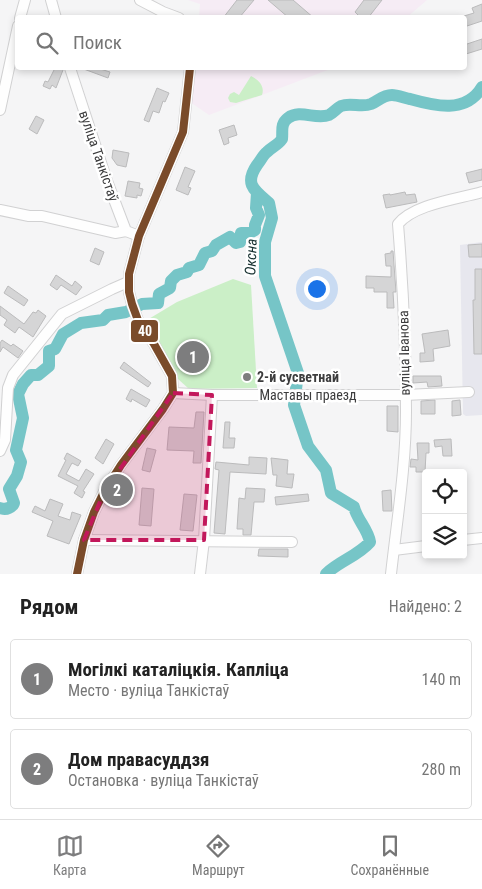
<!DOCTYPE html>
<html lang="ru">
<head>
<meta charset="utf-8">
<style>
	:root { --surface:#fff; --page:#f2f2f2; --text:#222; --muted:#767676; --line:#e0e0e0; --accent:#7d7d7e }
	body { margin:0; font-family:"Roboto Condensed",sans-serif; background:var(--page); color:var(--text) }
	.controls { position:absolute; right:15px; bottom:15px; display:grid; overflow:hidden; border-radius:5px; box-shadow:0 2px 8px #0003 }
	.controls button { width:45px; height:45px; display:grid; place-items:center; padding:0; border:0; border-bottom:1px solid var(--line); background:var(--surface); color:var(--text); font:25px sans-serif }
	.you { position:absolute; left:316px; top:288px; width:18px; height:18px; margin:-12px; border:4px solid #fff; border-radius:50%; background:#1a73e8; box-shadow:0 0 0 8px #1a73e833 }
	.badge { display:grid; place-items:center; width:32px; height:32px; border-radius:50%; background:var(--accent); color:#fff; font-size:16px; font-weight:700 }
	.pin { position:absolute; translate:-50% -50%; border:2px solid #fff; box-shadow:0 1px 5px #0006 }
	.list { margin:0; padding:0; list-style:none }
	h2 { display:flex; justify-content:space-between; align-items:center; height:65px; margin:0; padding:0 20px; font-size:21px }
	h2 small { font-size:16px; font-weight:400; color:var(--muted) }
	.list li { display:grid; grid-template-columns:32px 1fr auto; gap:15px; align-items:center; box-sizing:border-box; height:80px; margin:0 10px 10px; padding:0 10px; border:1px solid var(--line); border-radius:5px }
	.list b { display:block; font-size:19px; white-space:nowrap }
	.list p { margin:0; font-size:16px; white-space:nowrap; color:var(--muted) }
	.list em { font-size:16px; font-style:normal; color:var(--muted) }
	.icon { flex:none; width:28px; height:28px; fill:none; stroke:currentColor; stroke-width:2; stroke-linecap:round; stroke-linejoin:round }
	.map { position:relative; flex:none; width:482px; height:574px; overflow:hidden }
	.search { position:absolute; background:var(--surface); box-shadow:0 2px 8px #0003; left:15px; right:15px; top:15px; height:55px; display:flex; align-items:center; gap:12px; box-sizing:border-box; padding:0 18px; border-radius:5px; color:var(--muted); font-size:19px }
	.sheet { height:245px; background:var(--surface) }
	nav { display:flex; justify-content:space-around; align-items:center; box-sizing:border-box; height:70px; border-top:1px solid var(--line); background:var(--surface); font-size:14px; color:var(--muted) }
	nav a { display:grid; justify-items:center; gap:2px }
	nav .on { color:var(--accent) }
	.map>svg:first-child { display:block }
	.built { fill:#e7e7ee }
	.medical { fill:#f6ecf5 }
	.green { fill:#cbefc7 }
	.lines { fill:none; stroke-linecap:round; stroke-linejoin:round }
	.river { stroke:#76c5c7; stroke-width:12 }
	.building { fill:#d5d5d6; stroke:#bbbbbc }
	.minor-casing { stroke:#d1d1d2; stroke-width:12 }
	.minor { stroke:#fefefe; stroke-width:10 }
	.bus-1-casing { stroke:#fff; stroke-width:11 }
	.bus-1 { stroke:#7a4b2a; stroke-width:8 }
	.marked { fill:#c2185b; fill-opacity:0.2; stroke:#c2185b; stroke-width:4; stroke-dasharray:10 6; stroke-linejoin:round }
	.poi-dot { fill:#7d7d7e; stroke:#fff; stroke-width:2 }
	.labels { text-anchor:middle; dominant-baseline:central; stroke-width:5; stroke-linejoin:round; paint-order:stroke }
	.street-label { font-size:14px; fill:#3c3c3d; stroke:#fff }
	.poi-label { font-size:14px; font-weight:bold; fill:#3c3c3d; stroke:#fff; text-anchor:start }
	.water-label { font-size:15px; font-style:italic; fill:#162f2f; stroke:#fff }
	.line-badge { stroke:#fff; stroke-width:2 }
	.badge-label { font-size:14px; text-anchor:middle; font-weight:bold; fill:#fff }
</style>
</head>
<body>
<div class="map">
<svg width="482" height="574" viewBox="0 0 482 574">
	<rect width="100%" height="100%" fill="#f5f5f6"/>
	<!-- built -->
	<polygon class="built" points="482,242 482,415 466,416 463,414 460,245"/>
	<!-- medical -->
	<g class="medical">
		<polygon points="188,0 427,0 406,18 199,17 200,4"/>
		<polygon points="194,68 333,68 209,115 190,102"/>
	</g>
	<!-- green -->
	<g class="green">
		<path d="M251,76c8,4 14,10 11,19l-26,8 -6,-1 -2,-4 2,-4 4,-2 5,3z"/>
		<polygon points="233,279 251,285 257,388 189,389 178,379 147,320 177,302"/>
	</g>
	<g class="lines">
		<!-- river -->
		<g class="river">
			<path d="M0,508c5,2 9,1 13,-3l1,-2 -5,-14 8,-13 4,-14 -5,-12 7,-32 -5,-24 5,-10 8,-9h7l11,-9v-15l6,-2 8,-15 18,-11 22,-3 5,-5 18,-3 16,-8 16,-1 1,-9 11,-6 1,-7 6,-6 10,-3 2,-4 10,-3 6,-12 7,-2 4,-6 14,-8 6,6 4,-1 1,-9h9l5,-3v-5l4,-10 -3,-7 1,-15"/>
			<path d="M326,574c13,-13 32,-18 44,-32 -2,-13 -13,-22 -16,-35l-23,-14 -5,-23 -18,-24 -14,-41 4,-32 -33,-97v-34l7,-24 -3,-15c-15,-13 -25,-19 -12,-38 4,-5 6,-10 10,-13 5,-5 11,-7 15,-13 1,-8 -2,-15 6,-21 12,-9 28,2 41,-3 4,-2 8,-7 12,-9 10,-4 20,2 30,-2 7,-3 12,-9 21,-9 5,0 13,3 18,4 25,7 56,15 72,-12"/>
		</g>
	</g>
	<!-- building -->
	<g class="building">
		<polygon points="237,0 254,0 239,18 223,18"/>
		<polygon points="268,0 293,0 314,18 289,18"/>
		<polygon points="364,0 382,0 368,18 361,18 355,12"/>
		<polygon points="482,4 482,21 464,27 464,16 474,13 472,8"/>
		<polygon points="482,39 482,49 466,54 464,45"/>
		<polygon points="55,68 63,68 63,70 56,88 52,85 50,89 43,86 45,81 48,82"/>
		<polygon points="81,68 97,68 110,72 108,78"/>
		<polygon points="157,88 169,93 165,102 163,101 159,113 153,111 149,122 144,120"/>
		<polygon points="36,116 44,120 37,134 29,129"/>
		<polygon points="234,125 237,135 228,138 229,143 224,145 219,130"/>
		<polygon points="113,150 129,153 126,167 117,165 112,158"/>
		<polygon points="185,167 195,171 188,187 191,188 188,195 176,190"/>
		<polygon points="482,169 482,180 469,183 466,173"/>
		<polygon points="128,181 140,183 139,188 143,189 141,196 137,195 137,198 125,196"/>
		<polygon points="405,192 406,195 415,194 417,202 386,208 383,195 390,194 390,195"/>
		<polygon points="482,244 482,257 469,257 468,245"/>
		<polygon points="95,248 104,252 99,265 90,261"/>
		<polygon points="391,251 393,251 396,292 393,292 394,308 387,308 387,292 374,292 374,288 366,288 366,276 391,277 391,266 386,266 385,254 391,253"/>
		<polygon points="475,269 482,269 482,354 474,354 473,300 475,300"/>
		<polygon points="56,275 72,286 75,281 82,287 76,295 61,285 57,290 50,285"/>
		<polygon points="8,286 28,300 24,306 4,293"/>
		<polygon points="0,306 24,324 33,312 36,313 38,310 46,316 33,337 19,327 15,333 4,325 7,320 0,315"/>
		<polygon points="448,330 450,346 433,349 434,361 420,362 420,353 425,353 422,334"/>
		<polygon points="2,340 11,346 13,344 23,351 18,358 3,347 0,352 0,343"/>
		<polygon points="124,362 151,383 148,387 120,368"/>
		<polygon points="413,376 441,376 442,386 428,387 427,382 413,383"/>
		<polygon points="131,389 150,400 146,407 132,399 131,402 126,399"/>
		<polygon points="435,400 435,414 421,414 421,401"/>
		<polygon points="460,400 461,415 452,416 452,401"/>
		<polygon points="387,406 398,406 398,432 387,431"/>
		<polygon points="196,412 204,412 201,463 193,463 194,451 167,450 169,427 194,428"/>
		<polygon points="225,422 230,422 229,438 235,438 234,448 223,448"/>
		<polygon points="106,439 114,444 103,464 95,458"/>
		<polygon points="451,439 452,456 443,456 442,446 435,447 434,440"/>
		<polygon points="417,443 429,443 429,453 426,453 425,472 416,472 416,467 410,467 411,459 418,460"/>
		<polygon points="147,448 156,450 150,472 142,470"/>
		<polygon points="67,453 81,461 78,466 72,463 66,474 79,481 86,469 94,474 83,491 85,492 82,498 74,493 78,486 58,476 66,460 64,459"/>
		<polygon points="249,457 267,458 266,474 230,472 225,534 214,533 219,470 215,469 216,462 249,465"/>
		<polygon points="271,458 288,460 287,474 294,474 292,488 276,486 277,475 273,475"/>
		<polygon points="142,488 154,489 151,526 139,525"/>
		<polygon points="246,488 265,489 264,502 254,502 251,535 243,535 243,529 237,529 239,498 245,499"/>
		<polygon points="391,490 392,511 383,511 382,491"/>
		<polygon points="184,494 197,495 193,531 180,530"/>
		<polygon points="308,494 309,501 276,505 275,497"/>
		<polygon points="50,499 63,504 58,516 70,520 72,512 81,515 69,544 47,536 53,521 32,512 35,506 45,511"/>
		<polygon points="259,549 288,549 288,557 258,556"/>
	</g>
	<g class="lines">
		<!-- minor casing -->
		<g class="minor-casing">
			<g id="minor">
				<polyline points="51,0 56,18"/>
				<polyline points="140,0 163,12 179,18"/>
				<polyline points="20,18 25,0"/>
				<polyline points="70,68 107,181 126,231 139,236"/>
				<polyline points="0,110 18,26"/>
				<polyline points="0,210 29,216 42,216 115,233 126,231"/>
				<polyline points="173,393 212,395 405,395 469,392"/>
				<polyline points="0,451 5,440 8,388 13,375 62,314 112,289 128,282"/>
				<polyline points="84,540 292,542"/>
				<polyline points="463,540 482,538"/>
				<polyline points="394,550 426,546"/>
				<polyline points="77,574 84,540 94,512 104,492 121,465 163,409 173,393 172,376 154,344 139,323 132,304 129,292 129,274 139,236 183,132 190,68"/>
				<polyline points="200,574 204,540 212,395"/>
				<path d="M391,574c6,-54 15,-109 15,-163 0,-63 -3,-125 -8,-187 16,-20 60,-25 84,-32"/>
			</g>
		</g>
		<!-- minor -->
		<use href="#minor" class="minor"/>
		<!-- bus-1 casing -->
		<g class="bus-1-casing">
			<polyline id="bus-1" points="77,574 84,540 94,512 104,492 121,465 163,409 173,393 172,376 154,344 139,323 132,304 129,292 129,274 139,236 183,132 190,68"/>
		</g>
		<!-- bus-1 -->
		<use href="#bus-1" class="bus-1"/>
	</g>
	<!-- marked area -->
	<path class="marked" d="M173,393l39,2 -8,145h-120l20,-48z"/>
	<!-- markers -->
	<circle class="poi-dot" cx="247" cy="377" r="5"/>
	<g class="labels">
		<!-- street labels -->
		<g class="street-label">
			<text transform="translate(99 156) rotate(71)">вуліца Танкістаў</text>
			<text transform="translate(404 353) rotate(-91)">вуліца Іванова</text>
			<text x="308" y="395">Маставы праезд</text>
		</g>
		<!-- poi labels -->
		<g class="poi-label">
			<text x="257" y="377">2-й сусветнай</text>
		</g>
		<!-- water labels -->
		<g class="water-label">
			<text transform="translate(251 257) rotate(-88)">Оксна</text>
		</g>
	</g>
	<rect class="line-badge" x="130" y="319" width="29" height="24" rx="5" fill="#7a4b2a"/>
	<g class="badge-label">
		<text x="145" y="336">40</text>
	</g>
</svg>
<div class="controls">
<button><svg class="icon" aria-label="locate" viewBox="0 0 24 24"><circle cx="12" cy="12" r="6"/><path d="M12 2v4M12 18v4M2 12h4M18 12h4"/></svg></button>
<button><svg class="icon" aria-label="layers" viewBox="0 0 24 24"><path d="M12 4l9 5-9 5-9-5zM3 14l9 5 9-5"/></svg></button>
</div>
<div class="you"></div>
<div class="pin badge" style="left:193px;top:357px">1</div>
<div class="pin badge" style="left:117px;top:490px">2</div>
<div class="search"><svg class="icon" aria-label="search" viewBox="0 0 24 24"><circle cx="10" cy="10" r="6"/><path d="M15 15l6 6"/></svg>Поиск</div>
</div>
<section class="sheet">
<h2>Рядом<small>Найдено: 2</small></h2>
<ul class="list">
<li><span class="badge">1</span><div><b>Могілкі каталіцкія. Капліца</b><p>Место · вуліца Танкістаў</p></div><em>140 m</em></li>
<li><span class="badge">2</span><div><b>Дом правасуддзя</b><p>Остановка · вуліца Танкістаў</p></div><em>280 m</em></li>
</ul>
</section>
<nav>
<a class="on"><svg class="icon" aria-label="map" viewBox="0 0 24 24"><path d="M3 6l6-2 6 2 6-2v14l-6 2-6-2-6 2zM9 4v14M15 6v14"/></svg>Карта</a>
<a><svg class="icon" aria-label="directions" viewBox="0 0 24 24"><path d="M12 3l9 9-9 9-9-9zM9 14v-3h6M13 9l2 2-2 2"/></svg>Маршрут</a>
<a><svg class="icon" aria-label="saved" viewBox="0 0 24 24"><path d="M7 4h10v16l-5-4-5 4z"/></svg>Сохранённые</a>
</nav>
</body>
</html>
